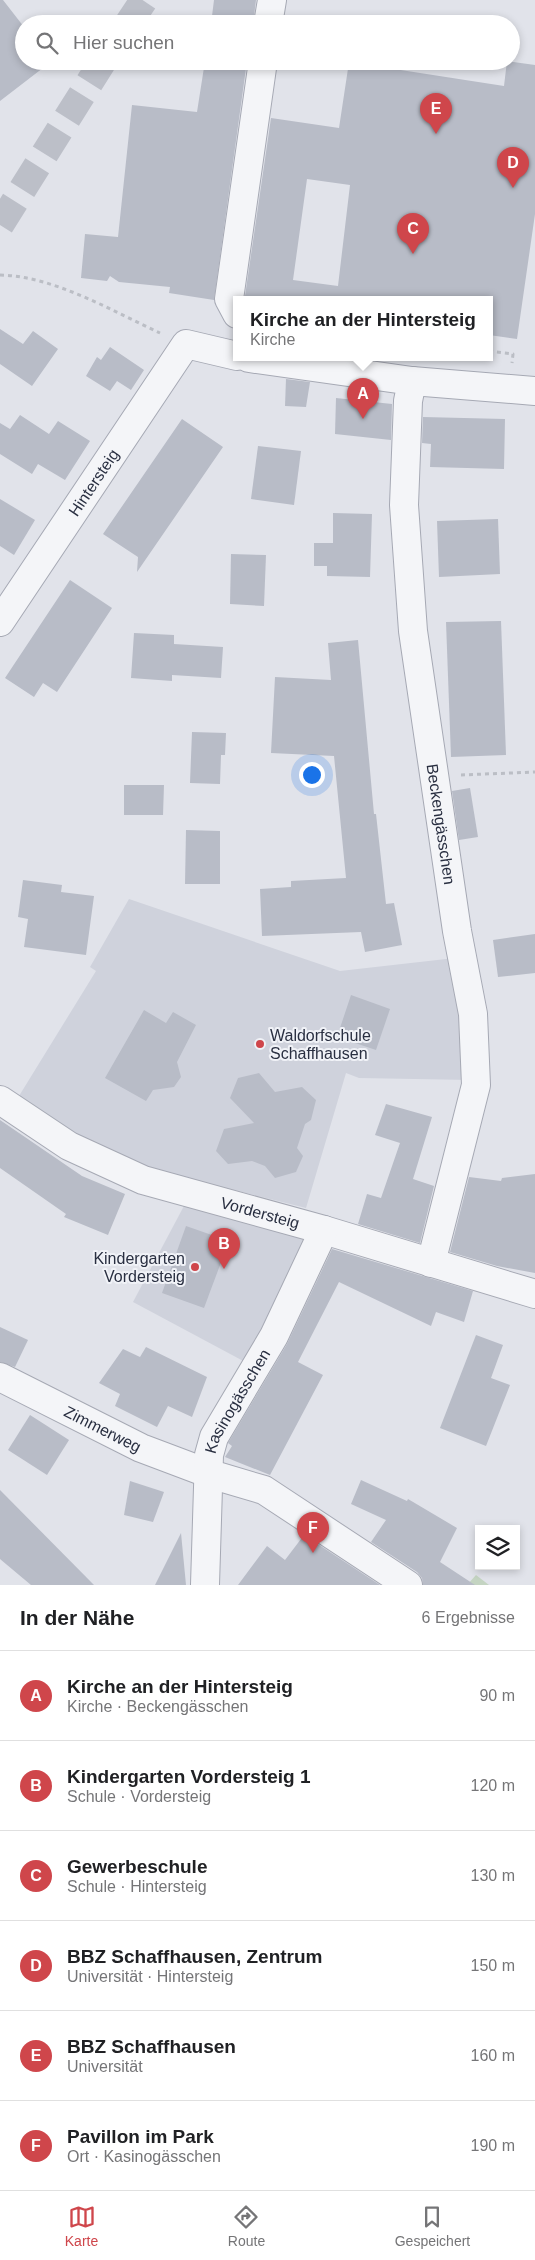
<!DOCTYPE html>
<html lang="de">
<head>
<meta charset="utf-8">
<style>
	:root { --surface:#fff; --page:#f2f2f2; --text:#202124; --muted:#757577; --line:#e0e0e0; --accent:#cf464b }
	body { margin:0; font-family:Arial,sans-serif; background:var(--page); color:var(--text) }
	.controls { position:absolute; right:15px; bottom:15px; display:grid; overflow:hidden; border-radius:0px; box-shadow:0 2px 8px #0003 }
	.controls button { width:45px; height:45px; display:grid; place-items:center; padding:0; border:0; border-bottom:1px solid var(--line); background:var(--surface); color:var(--text); font:25px sans-serif }
	.you { position:absolute; left:311px; top:774px; width:18px; height:18px; margin:-12px; border:4px solid #fff; border-radius:50%; background:#1a73e8; box-shadow:0 0 0 8px #1a73e833 }
	.badge { display:grid; place-items:center; width:32px; height:32px; border-radius:50%; background:var(--accent); color:#fff; font-size:16px; font-weight:700 }
	.pin { position:absolute; translate:-50% -41px; filter:drop-shadow(0 1px 2px #0008) }
	.pin::after { content:''; position:absolute; top:26px; width:18px; height:15px; background:inherit; clip-path:polygon(0 0,100% 0,50% 100%) }
	.popup { position:absolute; left:233px; top:296px; width:260px; height:65px; box-sizing:border-box; display:grid; place-content:center; border-radius:0px; background:var(--surface); filter:drop-shadow(0 1px 4px #0005); font-size:16px; white-space:nowrap; color:var(--muted) }
	.popup b { font-size:19px; color:var(--text) }
	.popup::after { content:''; position:absolute; left:50%; top:100%; margin-left:-10px; border:10px solid transparent; border-top-color:var(--surface) }
	.list { margin:0; padding:0; list-style:none }
	h2 { display:flex; justify-content:space-between; align-items:center; height:65px; margin:0; padding:0 20px; font-size:21px }
	h2 small { font-size:16px; font-weight:400; color:var(--muted) }
	.list li { display:grid; grid-template-columns:32px 1fr auto; gap:15px; align-items:center; box-sizing:border-box; height:90px; padding:0 20px; border-top:1px solid var(--line) }
	.list b { display:block; font-size:19px; white-space:nowrap }
	.list p { margin:0; font-size:16px; white-space:nowrap; color:var(--muted) }
	.list em { font-size:16px; font-style:normal; color:var(--muted) }
	.icon { flex:none; width:28px; height:28px; fill:none; stroke:currentColor; stroke-width:2; stroke-linecap:round; stroke-linejoin:round }
	.map { position:relative; flex:none; width:535px; height:1585px; overflow:hidden }
	.search { position:absolute; background:var(--surface); box-shadow:0 2px 8px #0003; left:15px; right:15px; top:15px; height:55px; display:flex; align-items:center; gap:12px; box-sizing:border-box; padding:0 18px; border-radius:28px; color:var(--muted); font-size:19px }
	.sheet { height:605px; background:var(--surface) }
	nav { display:flex; justify-content:space-around; align-items:center; box-sizing:border-box; height:70px; border-top:1px solid var(--line); background:var(--surface); font-size:14px; color:var(--muted) }
	nav a { display:grid; justify-items:center; gap:2px }
	nav .on { color:var(--accent) }
	.map>svg:first-child { display:block }
	.built { fill:#cfd2dc }
	.green { fill:#c4d4c2 }
	.building { fill:#b8bcc7; fill-rule:evenodd }
	.lines { fill:none; stroke-linecap:round; stroke-linejoin:round }
	.highway-tunnel { stroke:#bcbfc8; stroke-width:28; stroke-dasharray:28 14; stroke-linecap:butt }
	.minor-casing { stroke:#a6a9b4; stroke-width:30 }
	.path { stroke:#bbbec5; stroke-width:3; stroke-dasharray:4 4; stroke-linecap:butt }
	.minor { stroke:#f4f5f8; stroke-width:28 }
	.poi-dot { fill:#cf464b; stroke:#f0f2f7; stroke-width:2 }
	.labels { text-anchor:middle; dominant-baseline:central; stroke-width:4; stroke-linejoin:round; paint-order:stroke }
	.street-label { font-size:16px; fill:#292f41; stroke:#f0f2f7 }
	.poi-label { font-size:16px; fill:#292f41; stroke:#f0f2f7; text-anchor:start }
</style>
</head>
<body>
<div class="map">
<svg width="535" height="1585" viewBox="0 0 535 1585">
	<rect width="100%" height="100%" fill="#e1e3ea"/>
	<!-- built -->
	<g class="built">
		<polygon points="129,899 340,971 455,958 470,1080 359,1078 346,1073 306,1208 149,1169 76,1134 19,1096 96,971 90,967"/>
		<polygon points="185,1204 314,1235 247,1363 133,1302"/>
	</g>
	<!-- green -->
	<polygon class="green" points="476,1575 489,1585 467,1585"/>
	<!-- building -->
	<g class="building">
		<polygon points="0,0 3,0 24,27 24,61 52,61 0,101"/>
		<polygon points="214,0 256,0 253,24 211,24"/>
		<polygon points="205,61 247,61 214,300 169,293 170,287 119,282 110,276 107,281 81,278 85,234 118,237 132,105 197,112"/>
		<path d="M507,61l28,4v149l-18,125 -28,-4v-35h-242l-2,-4 26,-178 68,10 10,-66 155,24zM307,179l43,6 -12,101 -45,-6z"/>
		<polygon points="0,329 23,344 33,331 58,349 32,386 0,364"/>
		<polygon points="110,347 144,370 131,390 117,381 110,391 86,376 97,357 101,360"/>
		<polygon points="286,379 310,382 306,407 285,406"/>
		<polygon points="336,398 392,404 391,440 335,434"/>
		<polygon points="20,415 49,434 58,421 90,441 65,480 38,464 32,474 0,454 0,423 10,429"/>
		<polygon points="423,417 505,419 504,469 430,467 431,444 422,443"/>
		<polygon points="182,419 223,447 137,572 138,557 103,534"/>
		<polygon points="258,446 301,451 294,505 251,499"/>
		<polygon points="0,499 35,520 14,555 0,546"/>
		<polygon points="333,513 372,514 370,577 327,576 327,566 314,566 314,543 333,543"/>
		<polygon points="498,519 500,574 439,577 437,521"/>
		<polygon points="231,554 266,555 264,606 230,604"/>
		<polygon points="70,580 112,608 57,692 43,683 34,697 5,678"/>
		<polygon points="501,621 506,755 451,757 446,622"/>
		<polygon points="134,633 174,635 174,644 223,647 221,678 172,675 172,681 131,678"/>
		<polygon points="358,640 374,814 376,814 386,904 394,903 402,945 365,952 361,932 262,936 260,889 291,887 291,881 346,878 334,756 271,753 275,677 331,680 328,643"/>
		<polygon points="192,732 226,733 225,755 221,755 220,784 190,783"/>
		<polygon points="124,785 164,785 163,815 124,815"/>
		<polygon points="470,788 478,837 459,840 452,791"/>
		<polygon points="186,830 220,831 220,884 185,884"/>
		<polygon points="23,880 62,885 61,892 94,896 86,955 24,947 28,919 18,917"/>
		<polygon points="535,934 535,973 498,977 493,940"/>
		<polygon points="351,995 390,1009 376,1050 337,1037"/>
		<polygon points="144,1010 166,1023 173,1012 196,1025 177,1062 181,1077 174,1087 153,1090 146,1101 105,1078"/>
		<polygon points="259,1073 275,1092 302,1087 316,1100 311,1120 305,1124 297,1148 303,1156 296,1172 275,1178 265,1166 252,1161 228,1164 216,1151 224,1129 254,1123 230,1098 238,1078"/>
		<polygon points="386,1104 432,1117 413,1179 434,1186 420,1243 358,1224 367,1194 381,1198 400,1143 375,1135"/>
		<polygon points="0,1120 82,1176 125,1194 108,1235 64,1217 66,1214 0,1168"/>
		<polygon points="535,1174 535,1273 497,1266 450,1252 469,1177 501,1181 502,1178"/>
		<polygon points="186,1226 229,1241 204,1308 162,1293"/>
		<polygon points="332,1249 473,1291 464,1322 436,1312 431,1326 339,1282 298,1362 323,1375 270,1475 225,1457 232,1446 228,1443 287,1344"/>
		<polygon points="0,1327 28,1340 15,1367 0,1362"/>
		<polygon points="476,1335 503,1345 491,1378 510,1385 486,1446 440,1428"/>
		<polygon points="146,1347 207,1377 192,1417 168,1406 157,1427 115,1406 120,1394 99,1383 123,1349 140,1357"/>
		<polygon points="30,1415 69,1440 47,1475 8,1450"/>
		<polygon points="361,1480 407,1501 408,1499 457,1528 440,1562 475,1585 423,1585 422,1578 417,1572 371,1542 386,1520 351,1504"/>
		<polygon points="130,1481 164,1492 153,1522 124,1515"/>
		<polygon points="0,1490 94,1585 31,1585 0,1559"/>
		<polygon points="181,1533 186,1585 155,1585"/>
		<polygon points="304,1535 380,1585 238,1585 267,1546 285,1560"/>
	</g>
	<g class="lines">
		<!-- highway-tunnel -->
		<g class="highway-tunnel">
			<polyline points="128,24 144,0"/>
			<polyline points="0,225 103,61"/>
		</g>
		<!-- minor casing -->
		<g class="minor-casing">
			<g id="minor">
				<polyline points="268,24 272,0"/>
				<polyline points="237,314 229,299 263,61"/>
				<polyline points="249,358 412,381 535,391"/>
				<path id="s1" d="M412,381l-4,20 -4,104 9,126 44,300 16,83 3,71 -45,178"/>
				<path id="s2" d="M0,622l186,-278 51,12"/>
				<path id="s3" d="M0,1100l69,46 74,34 181,50 211,64"/>
				<path id="s4" d="M0,1377l141,71 69,26 54,16 144,95"/>
				<path id="s5" d="M205,1585l4,-130 5,-18 60,-101 50,-106"/>
			</g>
		</g>
		<!-- path -->
		<g class="path">
			<path d="M0,275c54,1 112,36 160,58"/>
			<polyline points="489,351 513,354 512,363"/>
			<polyline points="461,775 535,772"/>
		</g>
		<!-- minor -->
		<use href="#minor" class="minor"/>
	</g>
	<!-- markers -->
	<g class="poi-dot">
		<circle cx="260" cy="1044" r="5"/>
		<circle cx="195" cy="1267" r="5"/>
	</g>
	<g class="labels">
		<!-- street labels -->
		<g class="street-label">
			<text stroke="none"><textPath href="#s2" startOffset="168">Hintersteig</textPath></text>
			<text stroke="none"><textPath href="#s1" startOffset="446">Beckengässchen</textPath></text>
			<text stroke="none"><textPath href="#s3" startOffset="286">Vordersteig</textPath></text>
			<text stroke="none"><textPath href="#s5" startOffset="191">Kasinogässchen</textPath></text>
			<text stroke="none"><textPath href="#s4" startOffset="115">Zimmerweg</textPath></text>
		</g>
		<!-- poi labels -->
		<g class="poi-label">
			<text x="270" y="1035">Waldorfschule<tspan x="270" dy="18">Schaffhausen</tspan></text>
			<text x="185" y="1258" text-anchor="end">Kindergarten<tspan x="185" dy="18">Vordersteig</tspan></text>
		</g>
	</g>
</svg>
<div class="controls">
<button><svg class="icon" aria-label="layers" viewBox="0 0 24 24"><path d="M12 4l9 5-9 5-9-5zM3 14l9 5 9-5"/></svg></button>
</div>
<div class="you"></div>
<div class="pin badge" style="left:363px;top:419px">A</div>
<div class="popup"><b>Kirche an der Hintersteig</b>Kirche</div>
<div class="pin badge" style="left:224px;top:1269px">B</div>
<div class="pin badge" style="left:413px;top:254px">C</div>
<div class="pin badge" style="left:513px;top:188px">D</div>
<div class="pin badge" style="left:436px;top:134px">E</div>
<div class="pin badge" style="left:313px;top:1553px">F</div>
<div class="search"><svg class="icon" aria-label="search" viewBox="0 0 24 24"><circle cx="10" cy="10" r="6"/><path d="M15 15l6 6"/></svg>Hier suchen</div>
</div>
<section class="sheet">
<h2>In der Nähe<small>6 Ergebnisse</small></h2>
<ul class="list">
<li><span class="badge">A</span><div><b>Kirche an der Hintersteig</b><p>Kirche · Beckengässchen</p></div><em>90 m</em></li>
<li><span class="badge">B</span><div><b>Kindergarten Vordersteig 1</b><p>Schule · Vordersteig</p></div><em>120 m</em></li>
<li><span class="badge">C</span><div><b>Gewerbeschule</b><p>Schule · Hintersteig</p></div><em>130 m</em></li>
<li><span class="badge">D</span><div><b>BBZ Schaffhausen, Zentrum</b><p>Universität · Hintersteig</p></div><em>150 m</em></li>
<li><span class="badge">E</span><div><b>BBZ Schaffhausen</b><p>Universität</p></div><em>160 m</em></li>
<li><span class="badge">F</span><div><b>Pavillon im Park</b><p>Ort · Kasinogässchen</p></div><em>190 m</em></li>
</ul>
</section>
<nav>
<a class="on"><svg class="icon" aria-label="map" viewBox="0 0 24 24"><path d="M3 6l6-2 6 2 6-2v14l-6 2-6-2-6 2zM9 4v14M15 6v14"/></svg>Karte</a>
<a><svg class="icon" aria-label="directions" viewBox="0 0 24 24"><path d="M12 3l9 9-9 9-9-9zM9 14v-3h6M13 9l2 2-2 2"/></svg>Route</a>
<a><svg class="icon" aria-label="saved" viewBox="0 0 24 24"><path d="M7 4h10v16l-5-4-5 4z"/></svg>Gespeichert</a>
</nav>
</body>
</html>
